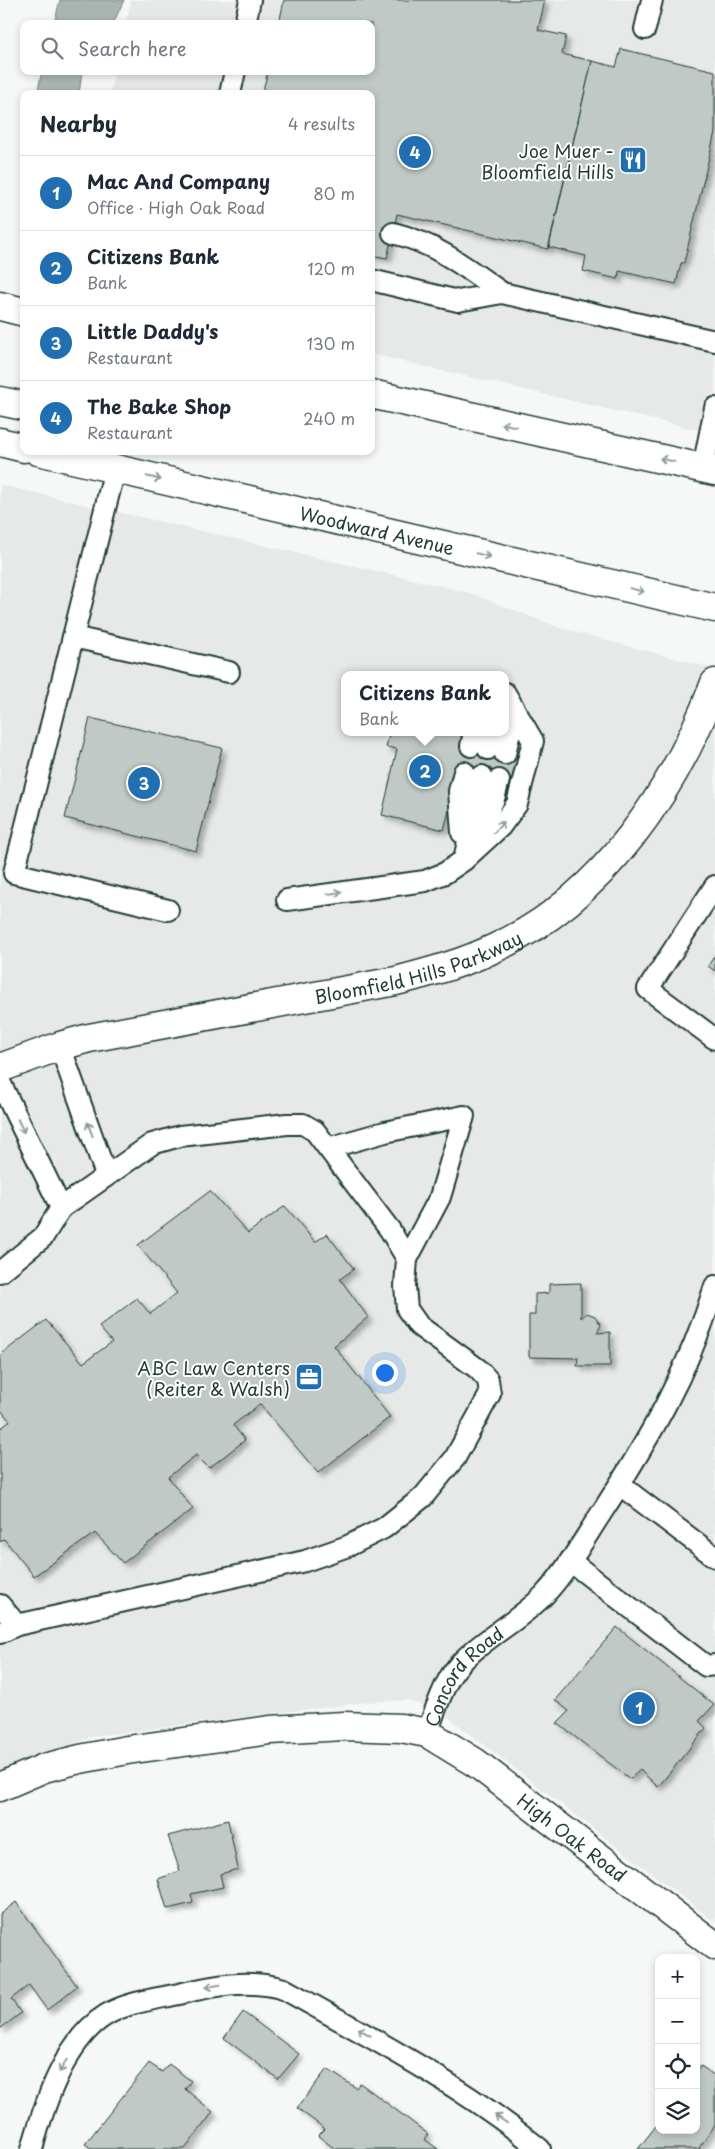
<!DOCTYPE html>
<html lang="en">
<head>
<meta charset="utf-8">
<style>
	:root { --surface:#fff; --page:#f6f6f7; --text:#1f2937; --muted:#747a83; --line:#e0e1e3; --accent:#1f6fb2 }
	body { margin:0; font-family:"Playpen Sans",sans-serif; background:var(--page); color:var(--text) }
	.controls { position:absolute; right:15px; bottom:15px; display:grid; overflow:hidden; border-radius:10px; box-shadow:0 2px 8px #0003 }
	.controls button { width:45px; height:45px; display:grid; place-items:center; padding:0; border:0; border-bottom:1px solid var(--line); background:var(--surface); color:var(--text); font:25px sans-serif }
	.you { position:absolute; left:384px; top:1372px; width:18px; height:18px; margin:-12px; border:4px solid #fff; border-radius:50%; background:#1a73e8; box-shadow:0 0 0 8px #1a73e833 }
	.badge { display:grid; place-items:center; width:32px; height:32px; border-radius:50%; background:var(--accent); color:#fff; font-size:16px; font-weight:700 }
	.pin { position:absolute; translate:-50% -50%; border:2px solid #fff; box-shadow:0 1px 5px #0006 }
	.popup { position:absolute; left:341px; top:671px; width:168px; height:65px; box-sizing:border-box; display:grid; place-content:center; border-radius:10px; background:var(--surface); filter:drop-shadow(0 1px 4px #0005); font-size:16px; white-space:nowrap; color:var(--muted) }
	.popup b { font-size:19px; color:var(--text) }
	.popup::after { content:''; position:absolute; left:50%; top:100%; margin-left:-10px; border:10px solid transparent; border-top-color:var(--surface) }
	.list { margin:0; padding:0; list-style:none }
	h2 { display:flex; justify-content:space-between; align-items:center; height:65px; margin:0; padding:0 20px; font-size:21px }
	h2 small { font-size:16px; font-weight:400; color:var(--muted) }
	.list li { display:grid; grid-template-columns:32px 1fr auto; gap:15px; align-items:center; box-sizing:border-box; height:75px; padding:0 20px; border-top:1px solid var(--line) }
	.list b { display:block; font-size:19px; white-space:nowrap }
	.list p { margin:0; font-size:16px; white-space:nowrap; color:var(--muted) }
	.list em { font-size:16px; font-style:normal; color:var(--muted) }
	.icon { flex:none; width:28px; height:28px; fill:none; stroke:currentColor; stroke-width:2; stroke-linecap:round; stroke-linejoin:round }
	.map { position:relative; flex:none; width:715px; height:2149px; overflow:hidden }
	.search { position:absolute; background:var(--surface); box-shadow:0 2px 8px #0003; left:20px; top:20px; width:355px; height:55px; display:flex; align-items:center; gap:12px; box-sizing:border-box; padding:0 18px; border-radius:10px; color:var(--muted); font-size:19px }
	.panel { position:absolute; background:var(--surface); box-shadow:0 2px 8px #0003; left:20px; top:90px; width:355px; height:365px; border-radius:10px }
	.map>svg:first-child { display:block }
	.built { fill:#e6e9e8; fill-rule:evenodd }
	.water { fill:#aab5b1; stroke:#72857f }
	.building { fill:#c0c9c6; stroke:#1f3d34; filter:url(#shadow) }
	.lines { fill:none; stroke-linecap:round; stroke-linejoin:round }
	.service-casing { stroke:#1f3d34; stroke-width:24 }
	.minor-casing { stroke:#1f3d34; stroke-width:31 }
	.primary-casing { stroke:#1f3d34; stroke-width:31 }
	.service { stroke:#fff; stroke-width:20 }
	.minor { stroke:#fff; stroke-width:28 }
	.primary { stroke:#fff; stroke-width:28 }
	.oneway { stroke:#8f9e9a }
	.labels { text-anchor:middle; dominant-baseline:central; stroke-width:4; stroke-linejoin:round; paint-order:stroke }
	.poi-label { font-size:18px; fill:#1f3d34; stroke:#fff; text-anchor:end }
	.street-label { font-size:18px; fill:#1f3d34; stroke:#fff }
</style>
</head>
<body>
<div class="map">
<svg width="715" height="2149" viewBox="0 0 715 2149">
	<defs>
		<filter id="shadow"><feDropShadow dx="4.5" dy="4.5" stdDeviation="2.5" flood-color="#0004"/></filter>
	</defs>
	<rect width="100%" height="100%" fill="#f6f7f7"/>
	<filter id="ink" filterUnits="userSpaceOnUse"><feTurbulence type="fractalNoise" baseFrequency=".02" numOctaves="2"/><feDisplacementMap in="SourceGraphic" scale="10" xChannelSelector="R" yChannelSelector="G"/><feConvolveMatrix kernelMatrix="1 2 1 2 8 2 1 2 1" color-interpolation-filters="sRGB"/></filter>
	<g filter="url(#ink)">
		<!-- built -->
		<g class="built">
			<polygon points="131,0 715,0 715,434 371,354 371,94 110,94 115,71 371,71 371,24 126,24"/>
			<path d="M0,485l467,107 93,36 155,41v1253l-271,-208 -36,-14 -42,2 -272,34 -94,38zM345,675h160v57h-160z"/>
		</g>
		<!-- water -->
		<g class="water">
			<polygon points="60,0 124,0 113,24 54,24"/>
			<polygon points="42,71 82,71 79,94 37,94"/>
		</g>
		<!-- building -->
		<g class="building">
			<polygon points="284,0 545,0 538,30 566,36 562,54 592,61 548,249 397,214 387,258 371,255 371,94 262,94 268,71 371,71 371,24 279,24"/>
			<polygon points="621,49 715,71 715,132 684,263 681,263 676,284 619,271 618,279 583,271 586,256 549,247 592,61 616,67"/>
			<polygon points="90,718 222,748 196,851 65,818"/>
			<polygon points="390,732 468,732 488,749 518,756 511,782 459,771 444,830 382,815 397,749 386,747"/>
			<polygon points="715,955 715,971 708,966"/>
			<polygon points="210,1191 248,1233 285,1206 315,1242 327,1234 354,1269 340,1279 368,1317 334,1346 390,1417 318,1473 260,1404 233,1425 245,1440 209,1468 196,1455 168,1477 193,1509 123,1563 95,1533 34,1576 4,1539 0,1542 0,1429 10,1421 0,1409 0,1355 46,1320 83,1363 112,1342 99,1327 137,1298 150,1314 177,1293 138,1245"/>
			<polygon points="581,1283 581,1318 587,1313 595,1316 601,1325 597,1333 610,1332 610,1366 577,1366 578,1358 529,1357 529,1315 535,1315 535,1294 549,1293 549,1284"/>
			<polygon points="617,1627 714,1705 699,1721 706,1728 658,1787 640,1770 630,1779 557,1723 569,1711 555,1700"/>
			<polygon points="228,1820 238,1869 220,1874 223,1887 191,1894 193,1903 167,1909 158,1879 180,1871 168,1836"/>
			<polygon points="16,1902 77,1986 47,2010 29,1985 11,1999 21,2013 0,2029 0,1914"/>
			<polygon points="243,2012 299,2054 278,2079 224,2038"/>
			<polygon points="149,2063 162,2072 169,2064 191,2081 185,2089 213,2112 185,2149 92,2149 85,2144"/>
			<polygon points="701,2066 715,2076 715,2125 699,2148 700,2149 638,2149 659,2122 659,2130 696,2130 696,2072"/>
			<polygon points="327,2069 356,2088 360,2083 428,2134 424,2139 438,2149 335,2149 318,2136 325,2129 297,2108"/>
		</g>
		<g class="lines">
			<!-- service casing -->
			<g class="service-casing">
				<g id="service">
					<polyline points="245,24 250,0"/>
					<polyline points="645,29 652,0"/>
					<polyline points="230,94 235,71"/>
					<path d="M393,233c42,10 74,35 109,60"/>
					<polyline points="371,280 458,301 502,293 715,341"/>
					<polyline points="703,468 715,408"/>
					<polyline points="115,469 14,873 168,910"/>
					<polyline points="73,637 229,672"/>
					<polyline points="471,746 474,732"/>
					<polyline points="488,749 493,732"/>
					<polyline points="505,754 509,736 506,701"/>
					<polyline points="462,833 459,791 464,772"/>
					<polyline points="476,836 494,799 499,780"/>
					<polyline points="464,860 500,827 517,804 533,741 505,693"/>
					<polyline points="715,886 648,989 715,1039"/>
					<polyline points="287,900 425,881 445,873 464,860 482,776"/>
					<polyline points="60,1046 106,1175"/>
					<polyline points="0,1082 61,1208"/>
					<polyline points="328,1148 385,1132 464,1116 440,1197 407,1259"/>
					<polyline points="0,1272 43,1237 61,1208 152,1144 180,1136 287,1124 303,1124 315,1131 390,1230 407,1259 405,1286 407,1309 419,1326 478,1369 488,1380 490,1394 455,1458 423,1497 384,1528 348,1546 305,1561 17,1625 0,1633"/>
					<polyline points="620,1485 715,1557"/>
					<polyline points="570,1561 706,1666 715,1665"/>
					<polyline points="0,1605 17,1625"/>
					<path id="s1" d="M427,1733c7,-19 13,-39 23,-56 19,-32 70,-55 96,-84 21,-23 37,-52 54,-78 48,-74 89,-144 115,-229"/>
					<path d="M32,2149c12,-44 33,-109 74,-134 21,-13 50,-16 73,-21 36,-9 69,-15 105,-5 88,49 177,96 256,160"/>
				</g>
			</g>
			<!-- minor casing -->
			<g class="minor-casing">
				<g id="minor">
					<path id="s2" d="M0,1068l60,-22 29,-8 307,-57c35,-9 68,-18 101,-34 106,-49 178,-157 218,-264"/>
					<path id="s3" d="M0,1787l44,-19 36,-9 47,-9 143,-20 74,-4 57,2 26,5 49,30 239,183"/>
				</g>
			</g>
			<!-- primary casing -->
			<g class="primary-casing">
				<g id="primary">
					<polyline points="0,306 24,312"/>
					<polyline points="371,394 715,471"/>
					<polyline points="0,401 24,406"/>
					<polyline points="0,442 24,448"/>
					<path id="s4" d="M38,451l677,157"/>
				</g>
			</g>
			<!-- service -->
			<use href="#service" class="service"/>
			<!-- minor -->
			<use href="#minor" class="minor"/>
			<!-- primary -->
			<use href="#primary" class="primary"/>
		</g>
		<!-- one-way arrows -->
		<defs><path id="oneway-shaft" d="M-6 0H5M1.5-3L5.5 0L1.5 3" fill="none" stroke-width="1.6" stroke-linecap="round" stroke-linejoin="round" transform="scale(1.25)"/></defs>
		<g class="oneway">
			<use href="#oneway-shaft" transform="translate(509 425) rotate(-167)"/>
			<use href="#oneway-shaft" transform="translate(667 460) rotate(-167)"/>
			<use href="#oneway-shaft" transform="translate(154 478) rotate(13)"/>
			<use href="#oneway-shaft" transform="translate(483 555) rotate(13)"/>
			<use href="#oneway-shaft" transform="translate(637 590) rotate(13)"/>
			<use href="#oneway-shaft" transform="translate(499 827) rotate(-48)"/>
			<use href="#oneway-shaft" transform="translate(335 893) rotate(-8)"/>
			<use href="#oneway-shaft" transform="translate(21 1126) rotate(64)"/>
			<use href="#oneway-shaft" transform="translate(90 1129) rotate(-110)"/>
			<use href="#oneway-shaft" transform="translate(213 1986) rotate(171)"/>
			<use href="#oneway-shaft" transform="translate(364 2032) rotate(-151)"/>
			<use href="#oneway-shaft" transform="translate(63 2066) rotate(120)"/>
			<use href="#oneway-shaft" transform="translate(501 2119) rotate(-145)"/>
		</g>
	</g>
	<!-- icons -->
	<defs>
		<g id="restaurant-square" transform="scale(1.4375)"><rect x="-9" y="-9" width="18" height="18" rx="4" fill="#1f6fb2" stroke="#fff"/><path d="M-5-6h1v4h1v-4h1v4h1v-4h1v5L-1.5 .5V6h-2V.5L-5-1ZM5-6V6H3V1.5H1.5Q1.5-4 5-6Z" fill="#fff"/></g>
		<g id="office-square" transform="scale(1.4375)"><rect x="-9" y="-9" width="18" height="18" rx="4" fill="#1f6fb2" stroke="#fff"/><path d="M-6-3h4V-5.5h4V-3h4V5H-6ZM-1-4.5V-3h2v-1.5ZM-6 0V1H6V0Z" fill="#fff"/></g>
	</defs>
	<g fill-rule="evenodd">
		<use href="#restaurant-square" x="633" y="160"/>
		<use href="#office-square" x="309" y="1377"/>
	</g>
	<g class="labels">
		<!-- poi labels -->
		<g class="poi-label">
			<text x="614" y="150">Joe Muer -<tspan x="614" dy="21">Bloomfield Hills</tspan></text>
			<text x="290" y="1367">ABC Law Centers<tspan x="290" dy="21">(Reiter &amp; Walsh)</tspan></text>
		</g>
		<!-- street labels -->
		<g class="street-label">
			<text stroke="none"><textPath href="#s4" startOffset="348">Woodward Avenue</textPath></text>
			<text stroke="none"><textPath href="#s2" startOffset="431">Bloomfield Hills Parkway</textPath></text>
			<text stroke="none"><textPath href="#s1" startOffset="69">Concord Road</textPath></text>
			<text stroke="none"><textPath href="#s3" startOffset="614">High Oak Road</textPath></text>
		</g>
	</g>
</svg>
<div class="controls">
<button>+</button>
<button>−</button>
<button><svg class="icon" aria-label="locate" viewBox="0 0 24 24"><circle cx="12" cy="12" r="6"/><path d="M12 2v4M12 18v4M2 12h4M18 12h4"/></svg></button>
<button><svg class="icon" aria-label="layers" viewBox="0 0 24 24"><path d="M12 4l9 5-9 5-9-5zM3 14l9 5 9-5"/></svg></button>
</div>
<div class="you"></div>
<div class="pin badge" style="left:639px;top:1708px">1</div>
<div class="pin badge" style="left:425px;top:771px">2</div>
<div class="popup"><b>Citizens Bank</b>Bank</div>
<div class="pin badge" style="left:144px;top:783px">3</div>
<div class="pin badge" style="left:415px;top:152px">4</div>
<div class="search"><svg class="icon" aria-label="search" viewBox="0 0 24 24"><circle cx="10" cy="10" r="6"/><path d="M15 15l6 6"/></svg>Search here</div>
<section class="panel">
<h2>Nearby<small>4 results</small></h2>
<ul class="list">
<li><span class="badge">1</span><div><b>Mac And Company</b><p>Office · High Oak Road</p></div><em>80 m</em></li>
<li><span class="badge">2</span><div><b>Citizens Bank</b><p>Bank</p></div><em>120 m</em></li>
<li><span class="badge">3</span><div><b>Little Daddy's</b><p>Restaurant</p></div><em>130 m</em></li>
<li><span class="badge">4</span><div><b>The Bake Shop</b><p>Restaurant</p></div><em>240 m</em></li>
</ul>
</section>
</div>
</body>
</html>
